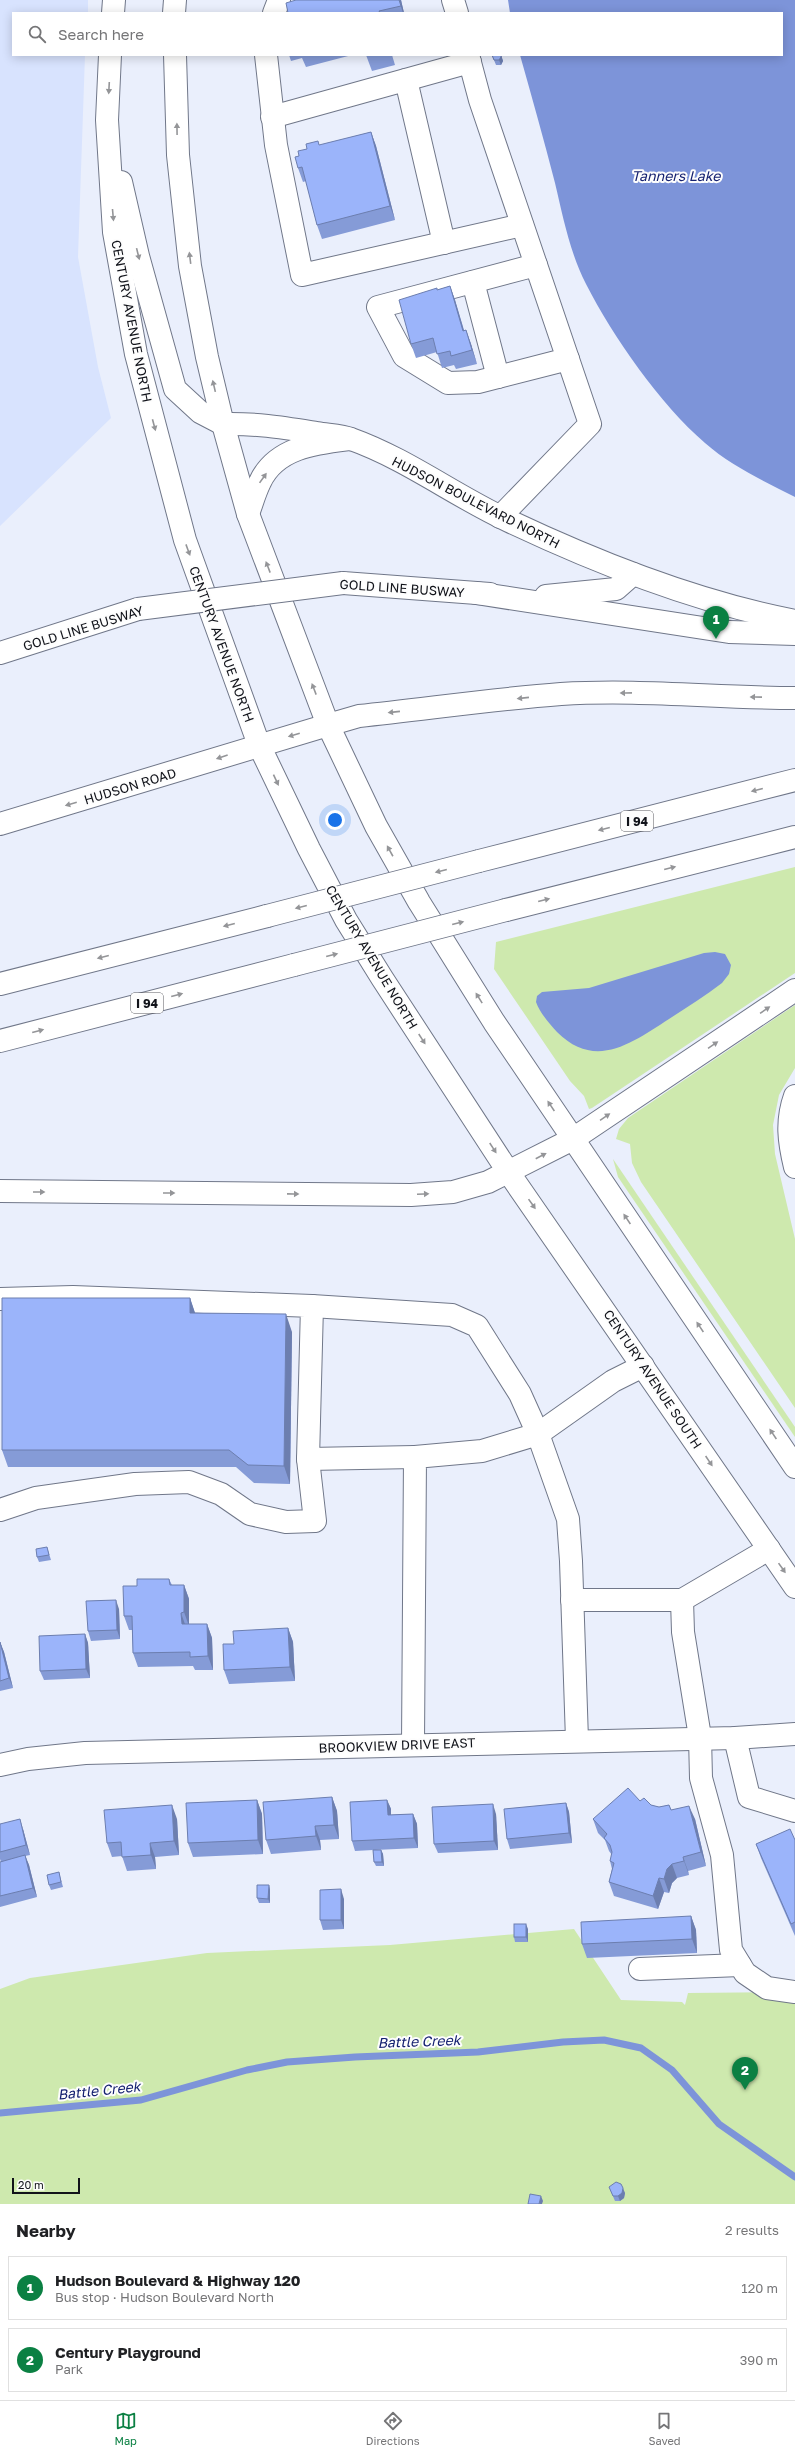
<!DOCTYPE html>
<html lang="en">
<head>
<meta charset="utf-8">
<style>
	:root { --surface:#fff; --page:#f2f2f2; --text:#202124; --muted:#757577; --line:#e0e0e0; --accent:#0b8043 }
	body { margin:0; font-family:"Golos Text",sans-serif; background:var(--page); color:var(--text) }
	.scale { position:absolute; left:12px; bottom:10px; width:68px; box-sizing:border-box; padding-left:4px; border:2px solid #11131a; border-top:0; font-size:11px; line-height:14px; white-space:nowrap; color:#11131a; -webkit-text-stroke:3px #fdfdfd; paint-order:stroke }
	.you { position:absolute; left:335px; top:820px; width:14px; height:14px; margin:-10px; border:3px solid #fff; border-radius:50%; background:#1a73e8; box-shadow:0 0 0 6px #1a73e833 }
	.badge { display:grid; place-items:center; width:26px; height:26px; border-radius:50%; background:var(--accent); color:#fff; font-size:13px; font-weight:700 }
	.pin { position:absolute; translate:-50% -33px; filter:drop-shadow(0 1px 2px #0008) }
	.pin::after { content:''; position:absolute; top:21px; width:14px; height:12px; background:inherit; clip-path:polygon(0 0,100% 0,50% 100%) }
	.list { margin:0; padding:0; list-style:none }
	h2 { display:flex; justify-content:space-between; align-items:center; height:52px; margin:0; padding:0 16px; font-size:17px }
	h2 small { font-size:13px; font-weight:400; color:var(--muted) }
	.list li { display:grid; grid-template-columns:26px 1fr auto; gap:12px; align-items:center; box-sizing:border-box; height:64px; margin:0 8px 8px; padding:0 8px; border:1px solid var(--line); border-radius:0px }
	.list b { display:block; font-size:15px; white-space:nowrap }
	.list p { margin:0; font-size:13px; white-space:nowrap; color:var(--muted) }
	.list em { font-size:13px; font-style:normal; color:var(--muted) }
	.icon { flex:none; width:22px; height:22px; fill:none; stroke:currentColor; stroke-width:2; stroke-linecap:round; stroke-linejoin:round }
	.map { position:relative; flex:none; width:795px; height:2204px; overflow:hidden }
	.search { position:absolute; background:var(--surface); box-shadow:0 2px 10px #0003; left:12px; right:12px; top:12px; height:44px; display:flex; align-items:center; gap:10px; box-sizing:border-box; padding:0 14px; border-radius:0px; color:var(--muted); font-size:15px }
	.sheet { height:196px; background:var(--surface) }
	nav { display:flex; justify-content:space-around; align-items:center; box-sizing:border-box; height:56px; border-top:1px solid var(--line); background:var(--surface); font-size:11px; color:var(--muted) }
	nav a { display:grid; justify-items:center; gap:2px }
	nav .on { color:var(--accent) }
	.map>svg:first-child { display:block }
	.built { fill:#d8e3fe }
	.green { fill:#cee9ae }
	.water { fill:#7d94d9 }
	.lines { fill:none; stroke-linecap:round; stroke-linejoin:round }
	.stream { stroke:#7d94d9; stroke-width:7 }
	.minor-casing { stroke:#707789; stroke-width:24 }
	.major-casing { stroke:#707789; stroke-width:24 }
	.highway-casing { stroke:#707789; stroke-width:24 }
	.minor { stroke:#fff; stroke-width:22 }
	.major { stroke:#fff; stroke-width:22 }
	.highway { stroke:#fff; stroke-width:22 }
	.minor-bridge-casing { stroke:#707789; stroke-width:24; stroke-linecap:butt }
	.highway-bridge-casing { stroke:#707789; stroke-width:24; stroke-linecap:butt }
	.minor-bridge { stroke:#fff; stroke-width:22 }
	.highway-bridge { stroke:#fff; stroke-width:22 }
	.wall { fill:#859bd7 }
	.shaded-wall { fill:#6c7eaf }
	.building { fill:#9bb4fa; stroke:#6c7eaf }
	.oneway { fill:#949598 }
	.labels { text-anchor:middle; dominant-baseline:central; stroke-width:4; stroke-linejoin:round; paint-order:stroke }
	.shield { fill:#fdfdfd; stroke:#58595e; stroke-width:1 }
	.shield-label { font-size:12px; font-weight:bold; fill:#11131a }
	.street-label { font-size:13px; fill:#11131a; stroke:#fdfdfd }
	.water-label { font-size:14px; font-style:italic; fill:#152170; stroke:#fdfdfd }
</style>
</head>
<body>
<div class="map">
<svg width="795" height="2204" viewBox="0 0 795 2204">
	<rect width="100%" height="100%" fill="#eaeffc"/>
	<!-- built -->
	<polygon class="built" points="0,0 88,0 88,13 13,13 13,55 85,55 78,257 98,367 111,418 0,526"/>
	<!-- green -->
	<g class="green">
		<polygon points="795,867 795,973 592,1108 589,1109 584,1096 570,1081 494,969 496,942"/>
		<polygon points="795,1005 795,1068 779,1095 773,1125 775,1154 795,1239 795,1408 641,1182 632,1163 630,1144 616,1139 619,1129 628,1118"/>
		<polygon points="613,1159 795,1427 795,1437 618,1177"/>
		<polygon points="574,1929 621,2000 682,2002 685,2005 688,1993 795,1992 795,2204 0,2204 0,1989 30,1978 207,1953 390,1945"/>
	</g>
	<!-- water -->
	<g class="water">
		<path d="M508,0h287v497c-31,-16 -64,-31 -90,-54 -45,-39 -92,-106 -119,-159 -16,-31 -23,-67 -31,-101 -11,-43 -23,-85 -35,-128h262v-42h-272z"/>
		<path d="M715,952l10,2 6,11 -2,9 -7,9c-17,13 -35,24 -53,36 -36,23 -73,52 -112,13 -8,-9 -17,-19 -21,-30l1,-6 5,-4 47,-4 115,-35z"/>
	</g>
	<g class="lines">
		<!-- stream -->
		<polyline class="stream" points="0,2113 141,2100 247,2070 287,2062 355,2057 478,2052 563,2042 604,2040 641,2048 672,2070 719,2124 795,2177"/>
		<!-- minor casing -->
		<g class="minor-casing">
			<g id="minor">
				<polyline points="453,0 457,13"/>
				<polyline points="274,13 279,0"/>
				<polyline points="266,55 276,145 302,275 522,225"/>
				<polyline points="468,55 480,100 590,424 500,517"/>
				<polyline points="406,80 444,243"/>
				<polyline points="272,117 470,62"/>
				<polyline points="536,265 378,307 404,356 448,383 478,382 568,359"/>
				<polyline points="473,282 498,377"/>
				<path d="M223,424c33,-1 62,4 94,9 11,2 24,2 34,6 56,20 104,57 158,82 91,43 187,81 286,100"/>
				<polyline points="343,583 490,594"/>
				<polyline points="476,593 729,632 795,634"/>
				<polyline points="546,596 616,589 633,574"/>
				<polyline points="0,653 138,609"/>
				<polyline points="0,824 328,725"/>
				<path d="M795,1096c-9,25 -6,46 0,71"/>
				<polyline points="0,1299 73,1297 312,1306 308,1459 315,1521 286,1522 250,1514 221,1494 189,1482 135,1484 36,1498 0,1510"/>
				<polyline points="312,1306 452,1315 477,1326 520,1394 538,1434 568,1519 571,1561 577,1740"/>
				<polyline points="308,1459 415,1457"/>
				<polyline points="572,1600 682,1600 769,1549"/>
				<polyline points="682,1600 683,1632 700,1737 701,1778 722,1855 731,1950 745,1973 767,1988 795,1992"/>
				<polyline points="735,1738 749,1797 795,1811"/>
				<polyline points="413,1744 415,1457 482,1451 538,1434 613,1381 643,1366"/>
				<polyline points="0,1765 28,1759 85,1753 735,1738 795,1734"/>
				<polyline points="640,1969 740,1965"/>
			</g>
		</g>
		<!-- major casing -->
		<g class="major-casing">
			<g id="major">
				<polyline points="113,13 114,0"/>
				<polyline points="174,13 175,0"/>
				<polyline points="110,55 107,120 114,232 136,354 185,540 259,745 309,849 346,920 382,978 509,1173 795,1587"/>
				<polyline points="175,55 178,155 190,266 207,357 223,424 248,514 328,725 376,826 419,902 494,1022 795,1467"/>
				<polyline points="121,182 138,256 175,389 200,412 223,424"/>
				<path d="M248,514c4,-11 7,-22 12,-32 16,-35 57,-39 90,-43"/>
			</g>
		</g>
		<!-- highway casing -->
		<g class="highway-casing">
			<g id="highway">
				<path d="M328,725l31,-9c67,-7 135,-17 202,-22 79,-5 156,4 234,4"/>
				<polyline points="479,861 795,780"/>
				<polyline points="506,910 795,837"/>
				<polyline points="0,984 267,916"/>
				<polyline points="0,1041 294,965"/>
				<polyline points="0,1191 411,1195 453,1192 488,1182 573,1139 795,990"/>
			</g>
		</g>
		<!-- minor -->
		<use href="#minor" class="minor"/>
		<!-- major -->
		<use href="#major" class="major"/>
		<!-- highway -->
		<use href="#highway" class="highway"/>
		<!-- minor-bridge casing -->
		<g class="minor-bridge-casing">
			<polyline id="minor-bridge" points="138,609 343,583"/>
		</g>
		<!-- highway-bridge casing -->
		<g class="highway-bridge-casing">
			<g id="highway-bridge">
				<polyline points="267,916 479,861"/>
				<polyline points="294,965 506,910"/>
			</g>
		</g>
		<!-- minor-bridge -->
		<use href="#minor-bridge" class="minor-bridge"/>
		<!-- highway-bridge -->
		<use href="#highway-bridge" class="highway-bridge"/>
	</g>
	<!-- wall -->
	<g class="wall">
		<polygon points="296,0 401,0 404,13 288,13"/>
		<polygon points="289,55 352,55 306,67 302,58 291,61"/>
		<polygon points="366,55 392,55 395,65 372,71"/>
		<polygon points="492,55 501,55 503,61 501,65 496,65"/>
		<polygon points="371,132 376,146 395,220 322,239 317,225 306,181 303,182 298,168 299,156 307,149"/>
		<polygon points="450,286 455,300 464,330 466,330 471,344 477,364 456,369 454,365 442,368 437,352 416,358 411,344 437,290"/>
		<polygon points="190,1298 195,1313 292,1332 290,1484 254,1483 236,1467 8,1467 2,1450"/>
		<polygon points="47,1547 51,1560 39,1562 37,1557"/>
		<polygon points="169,1579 172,1585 184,1585 189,1599 189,1624 207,1624 212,1638 213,1670 195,1670 193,1666 138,1667 133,1653 132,1630 129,1630 124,1616 137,1586"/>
		<polygon points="119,1609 120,1639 91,1641 88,1631"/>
		<polygon points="288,1628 293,1642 295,1681 229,1684 224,1670 234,1644"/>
		<polygon points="85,1634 88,1643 90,1678 44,1680 40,1671"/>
		<polygon points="0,1642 4,1652 13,1688 0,1691"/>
		<polygon points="332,1797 337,1811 339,1839 320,1840 321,1850 271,1854 266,1840"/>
		<polygon points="257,1800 262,1814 263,1854 193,1857 188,1843"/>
		<polygon points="387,1800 391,1809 391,1815 413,1814 417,1824 418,1848 375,1850 381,1850 383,1854 384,1866 376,1866 374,1862 373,1850 355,1851 352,1841"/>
		<polygon points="640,1801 651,1805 659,1807 669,1805 671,1810 695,1819 706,1866 688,1871 689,1875 677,1878 672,1883 669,1893 664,1892 658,1909 614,1896 609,1882 612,1869 610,1861 612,1855 609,1851 605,1840 598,1833 593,1819"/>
		<polygon points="566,1803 569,1812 572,1843 510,1849 507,1839"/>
		<polygon points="496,1814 498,1850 438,1853 434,1844"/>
		<polygon points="177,1819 179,1855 155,1857 156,1869 127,1871 122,1856 112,1857 107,1843"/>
		<polygon points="0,1824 23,1829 30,1855 25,1856 29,1865 37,1897 0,1907 0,1862 1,1862 0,1859"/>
		<polygon points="795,1840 795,1936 761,1858 756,1844"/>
		<polygon points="59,1872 63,1887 51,1890 49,1885"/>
		<polygon points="269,1885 270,1890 270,1903 259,1903 257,1898"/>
		<polygon points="344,1899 344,1929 323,1930 320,1920"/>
		<polygon points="691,1916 696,1930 697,1953 587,1958 582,1944"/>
		<polygon points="528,1929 528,1942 515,1942 514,1937"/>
		<polygon points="609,2187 625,2193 624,2198 620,2201 615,2201"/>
	</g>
	<!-- shaded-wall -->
	<g class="shaded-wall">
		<polygon points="399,0 401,0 404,13 403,13"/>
		<polygon points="501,55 503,61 501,65 499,60"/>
		<polygon points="371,132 376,146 395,220 390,206"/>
		<polygon points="450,286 455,300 468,345 463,331"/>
		<polygon points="466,330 471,344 477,364 472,350"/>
		<polygon points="190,1298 196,1316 190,1313"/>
		<polygon points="286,1314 292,1332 290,1484 284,1466"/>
		<polygon points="184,1585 189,1599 189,1626 184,1612"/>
		<polygon points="116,1600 119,1609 120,1639 117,1630"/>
		<polygon points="181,1613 186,1627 182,1624"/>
		<polygon points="207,1624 212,1638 213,1670 208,1656"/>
		<polygon points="288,1628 293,1642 295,1681 290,1667"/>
		<polygon points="85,1634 88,1643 90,1678 86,1669"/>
		<polygon points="0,1642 4,1652 13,1688 9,1678"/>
		<polygon points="332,1797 337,1811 339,1839 334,1825"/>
		<polygon points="257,1800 262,1814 263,1854 258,1840"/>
		<polygon points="387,1800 391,1809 391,1825 388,1815"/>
		<polygon points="566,1803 569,1812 572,1843 569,1833"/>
		<polygon points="493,1804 496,1814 498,1850 494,1841"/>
		<polygon points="172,1805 177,1819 179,1855 174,1841"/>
		<polygon points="689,1806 695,1819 706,1866 701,1852"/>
		<polygon points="413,1814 417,1824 418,1848 414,1838"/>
		<polygon points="20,1819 23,1829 30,1855 26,1845"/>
		<polygon points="315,1826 320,1840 321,1850 316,1836"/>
		<polygon points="150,1843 155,1857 156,1869 151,1855"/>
		<polygon points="381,1850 383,1854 384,1866 382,1862"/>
		<polygon points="25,1855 29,1865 37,1897 33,1888"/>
		<polygon points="683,1857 688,1871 689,1875 684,1861"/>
		<polygon points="672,1864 677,1878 672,1883 669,1893 664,1879 667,1869"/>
		<polygon points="659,1878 664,1892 658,1909 653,1896"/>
		<polygon points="269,1885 270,1890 270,1903 268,1899"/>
		<polygon points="341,1889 344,1899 344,1929 341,1920"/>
		<polygon points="691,1916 696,1930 697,1953 692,1939"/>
		<polygon points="526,1924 528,1929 528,1942 526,1937"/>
		<polygon points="623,2188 625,2193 624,2198 620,2201 618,2196"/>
		<polygon points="541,2196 543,2201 542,2204 539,2204"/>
	</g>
	<!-- building -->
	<g class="building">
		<polygon points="296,0 399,0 401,6 379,11 380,13 288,13 286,3"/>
		<polygon points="492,55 501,55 501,57 499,60 494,60"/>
		<polygon points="371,132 390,206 317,225 302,167 298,168 295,157 299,156 298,151 307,149 306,144 318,141 319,145"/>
		<polygon points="450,286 463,331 466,330 472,350 451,356 450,351 437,354 433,338 411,344 399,300 437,288 437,290"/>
		<polygon points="2,1298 190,1298 190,1313 286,1314 284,1466 248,1465 229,1450 2,1450"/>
		<polygon points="47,1547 49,1555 37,1557 36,1549"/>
		<polygon points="137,1579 169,1579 170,1585 184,1585 184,1612 181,1613 182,1624 207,1624 208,1656 190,1657 190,1652 133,1653 132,1616 124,1616 123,1586 137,1586"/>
		<polygon points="116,1600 117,1630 88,1631 86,1601"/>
		<polygon points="288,1628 290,1667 224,1670 223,1644 234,1644 233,1631"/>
		<polygon points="85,1634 86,1669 40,1671 39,1636"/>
		<polygon points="0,1642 9,1678 0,1681"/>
		<polygon points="628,1788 640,1801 644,1798 651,1805 659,1807 669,1805 671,1810 689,1806 701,1852 683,1857 684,1861 672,1864 667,1869 664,1879 659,1878 653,1896 609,1882 614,1863 610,1861 612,1852 610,1845 604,1838 607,1834 593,1819"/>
		<polygon points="332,1797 334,1825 315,1826 316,1836 266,1840 263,1802"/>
		<polygon points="257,1800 258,1840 188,1843 186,1803"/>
		<polygon points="387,1800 388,1815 413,1814 414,1838 352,1841 350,1802"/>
		<polygon points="566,1803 569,1833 507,1839 504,1809"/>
		<polygon points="493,1804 494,1841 434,1844 432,1807"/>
		<polygon points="172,1805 174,1841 150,1843 151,1855 122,1857 121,1842 107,1843 104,1810"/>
		<polygon points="20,1819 26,1845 0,1852 0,1824"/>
		<polygon points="790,1829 795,1840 795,1922 791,1924 756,1844"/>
		<polygon points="373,1850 381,1850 382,1862 374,1862"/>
		<polygon points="25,1855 33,1888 0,1896 0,1862"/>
		<polygon points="59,1872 61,1882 49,1885 47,1875"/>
		<polygon points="257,1885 269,1885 268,1899 257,1898"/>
		<polygon points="341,1889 341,1920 320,1920 320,1890"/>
		<polygon points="691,1916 692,1939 582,1944 581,1922"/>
		<rect x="514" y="1924" width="12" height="13"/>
		<polygon points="616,2182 621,2184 623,2188 622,2193 618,2196 613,2196 609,2187"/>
		<polygon points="530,2194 541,2196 539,2204 528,2204"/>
	</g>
	<!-- one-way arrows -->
	<defs><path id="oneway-solid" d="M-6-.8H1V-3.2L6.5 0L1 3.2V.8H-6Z"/></defs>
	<g class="oneway">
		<use href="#oneway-solid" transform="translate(109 88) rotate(93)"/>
		<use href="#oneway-solid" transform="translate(177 129) rotate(-91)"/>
		<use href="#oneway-solid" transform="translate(113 215) rotate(85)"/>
		<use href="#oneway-solid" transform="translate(138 254) rotate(76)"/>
		<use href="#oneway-solid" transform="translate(190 258) rotate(-97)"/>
		<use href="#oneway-solid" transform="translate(214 386) rotate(-103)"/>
		<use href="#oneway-solid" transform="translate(154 425) rotate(75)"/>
		<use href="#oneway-solid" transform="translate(263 478) rotate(-55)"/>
		<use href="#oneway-solid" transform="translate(188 550) rotate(70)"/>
		<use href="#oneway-solid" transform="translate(268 567) rotate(-111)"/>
		<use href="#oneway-solid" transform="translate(314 689) rotate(-111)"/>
		<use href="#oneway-solid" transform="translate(626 693) rotate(179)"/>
		<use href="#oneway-solid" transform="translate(756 697) rotate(-179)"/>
		<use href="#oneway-solid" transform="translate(523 698) rotate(174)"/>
		<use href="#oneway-solid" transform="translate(394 712) rotate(174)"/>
		<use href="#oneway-solid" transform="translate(294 735) rotate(164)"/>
		<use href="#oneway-solid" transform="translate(222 757) rotate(161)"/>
		<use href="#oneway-solid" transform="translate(276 780) rotate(65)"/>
		<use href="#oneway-solid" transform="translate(757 790) rotate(166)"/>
		<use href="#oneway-solid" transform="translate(71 804) rotate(164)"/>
		<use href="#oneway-solid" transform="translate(604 829) rotate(166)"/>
		<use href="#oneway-solid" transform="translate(390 851) rotate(-119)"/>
		<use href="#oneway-solid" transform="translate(670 868) rotate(-14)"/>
		<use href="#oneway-solid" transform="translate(441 871) rotate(166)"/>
		<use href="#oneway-solid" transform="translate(544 900) rotate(-14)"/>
		<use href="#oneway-solid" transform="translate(301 907) rotate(166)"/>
		<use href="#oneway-solid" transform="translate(458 923) rotate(-14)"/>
		<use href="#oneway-solid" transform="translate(229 925) rotate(166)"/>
		<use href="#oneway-solid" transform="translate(332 955) rotate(-14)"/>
		<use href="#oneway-solid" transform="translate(103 957) rotate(166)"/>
		<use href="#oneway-solid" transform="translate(177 995) rotate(-15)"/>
		<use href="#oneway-solid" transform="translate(479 998) rotate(-122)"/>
		<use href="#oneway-solid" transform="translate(765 1010) rotate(-34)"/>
		<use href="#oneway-solid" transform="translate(38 1031) rotate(-15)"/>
		<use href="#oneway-solid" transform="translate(422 1039) rotate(57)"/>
		<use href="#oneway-solid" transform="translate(713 1045) rotate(-34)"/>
		<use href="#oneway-solid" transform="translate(551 1106) rotate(-124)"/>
		<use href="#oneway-solid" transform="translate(605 1117) rotate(-34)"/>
		<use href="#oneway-solid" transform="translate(493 1148) rotate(57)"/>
		<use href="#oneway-solid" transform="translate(541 1156) rotate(-28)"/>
		<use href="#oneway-solid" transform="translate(39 1192)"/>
		<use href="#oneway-solid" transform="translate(169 1193)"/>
		<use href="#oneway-solid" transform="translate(293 1194) rotate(1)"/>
		<use href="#oneway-solid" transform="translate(423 1194) rotate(-2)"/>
		<use href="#oneway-solid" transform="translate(532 1204) rotate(55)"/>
		<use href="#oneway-solid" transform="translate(627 1219) rotate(-124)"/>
		<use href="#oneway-solid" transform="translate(700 1327) rotate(-124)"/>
		<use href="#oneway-solid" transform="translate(773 1434) rotate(-124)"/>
		<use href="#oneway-solid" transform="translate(709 1461) rotate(56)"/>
		<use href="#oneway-solid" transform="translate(782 1568) rotate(55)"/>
	</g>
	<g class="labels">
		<!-- shield labels -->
		<g class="shield">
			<rect x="621" y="811" width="32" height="20" rx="3"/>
			<rect x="131" y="993" width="32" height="20" rx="3"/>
		</g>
		<g class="shield-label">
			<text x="637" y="821">I 94</text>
			<text x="147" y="1003">I 94</text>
		</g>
		<!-- street labels -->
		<g class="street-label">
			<text transform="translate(132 321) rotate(79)">CENTURY AVENUE NORTH</text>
			<text transform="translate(476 502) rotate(27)">HUDSON BOULEVARD NORTH</text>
			<text transform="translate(402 588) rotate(4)">GOLD LINE BUSWAY</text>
			<text transform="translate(83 628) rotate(-17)">GOLD LINE BUSWAY</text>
			<text transform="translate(222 644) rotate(70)">CENTURY AVENUE NORTH</text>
			<text transform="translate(130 786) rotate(-17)">HUDSON ROAD</text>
			<text transform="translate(372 957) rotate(59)">CENTURY AVENUE NORTH</text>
			<text transform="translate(653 1379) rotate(56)">CENTURY AVENUE SOUTH</text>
			<text transform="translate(397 1745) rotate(-2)">BROOKVIEW DRIVE EAST</text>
		</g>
		<!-- water labels -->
		<g class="water-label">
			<text x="676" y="175">Tanners Lake</text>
			<text transform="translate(419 2041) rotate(-2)">Battle Creek</text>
			<text transform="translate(99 2090) rotate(-6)">Battle Creek</text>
		</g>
	</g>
</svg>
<div class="scale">20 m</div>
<div class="you"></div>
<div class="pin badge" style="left:716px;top:639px">1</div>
<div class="pin badge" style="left:745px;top:2090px">2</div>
<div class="search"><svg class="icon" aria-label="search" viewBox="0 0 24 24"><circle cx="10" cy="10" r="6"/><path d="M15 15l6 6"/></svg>Search here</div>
</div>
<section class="sheet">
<h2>Nearby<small>2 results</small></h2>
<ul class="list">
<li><span class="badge">1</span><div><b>Hudson Boulevard &amp; Highway 120</b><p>Bus stop · Hudson Boulevard North</p></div><em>120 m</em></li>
<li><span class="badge">2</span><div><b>Century Playground</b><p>Park</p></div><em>390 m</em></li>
</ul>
</section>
<nav>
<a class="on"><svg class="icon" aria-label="map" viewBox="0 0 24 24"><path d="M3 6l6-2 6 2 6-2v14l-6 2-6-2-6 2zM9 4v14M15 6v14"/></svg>Map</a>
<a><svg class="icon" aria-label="directions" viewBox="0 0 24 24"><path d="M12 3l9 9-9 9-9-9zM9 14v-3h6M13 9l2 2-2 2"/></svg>Directions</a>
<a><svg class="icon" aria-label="saved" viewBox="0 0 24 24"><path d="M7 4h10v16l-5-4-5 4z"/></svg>Saved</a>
</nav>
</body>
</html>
